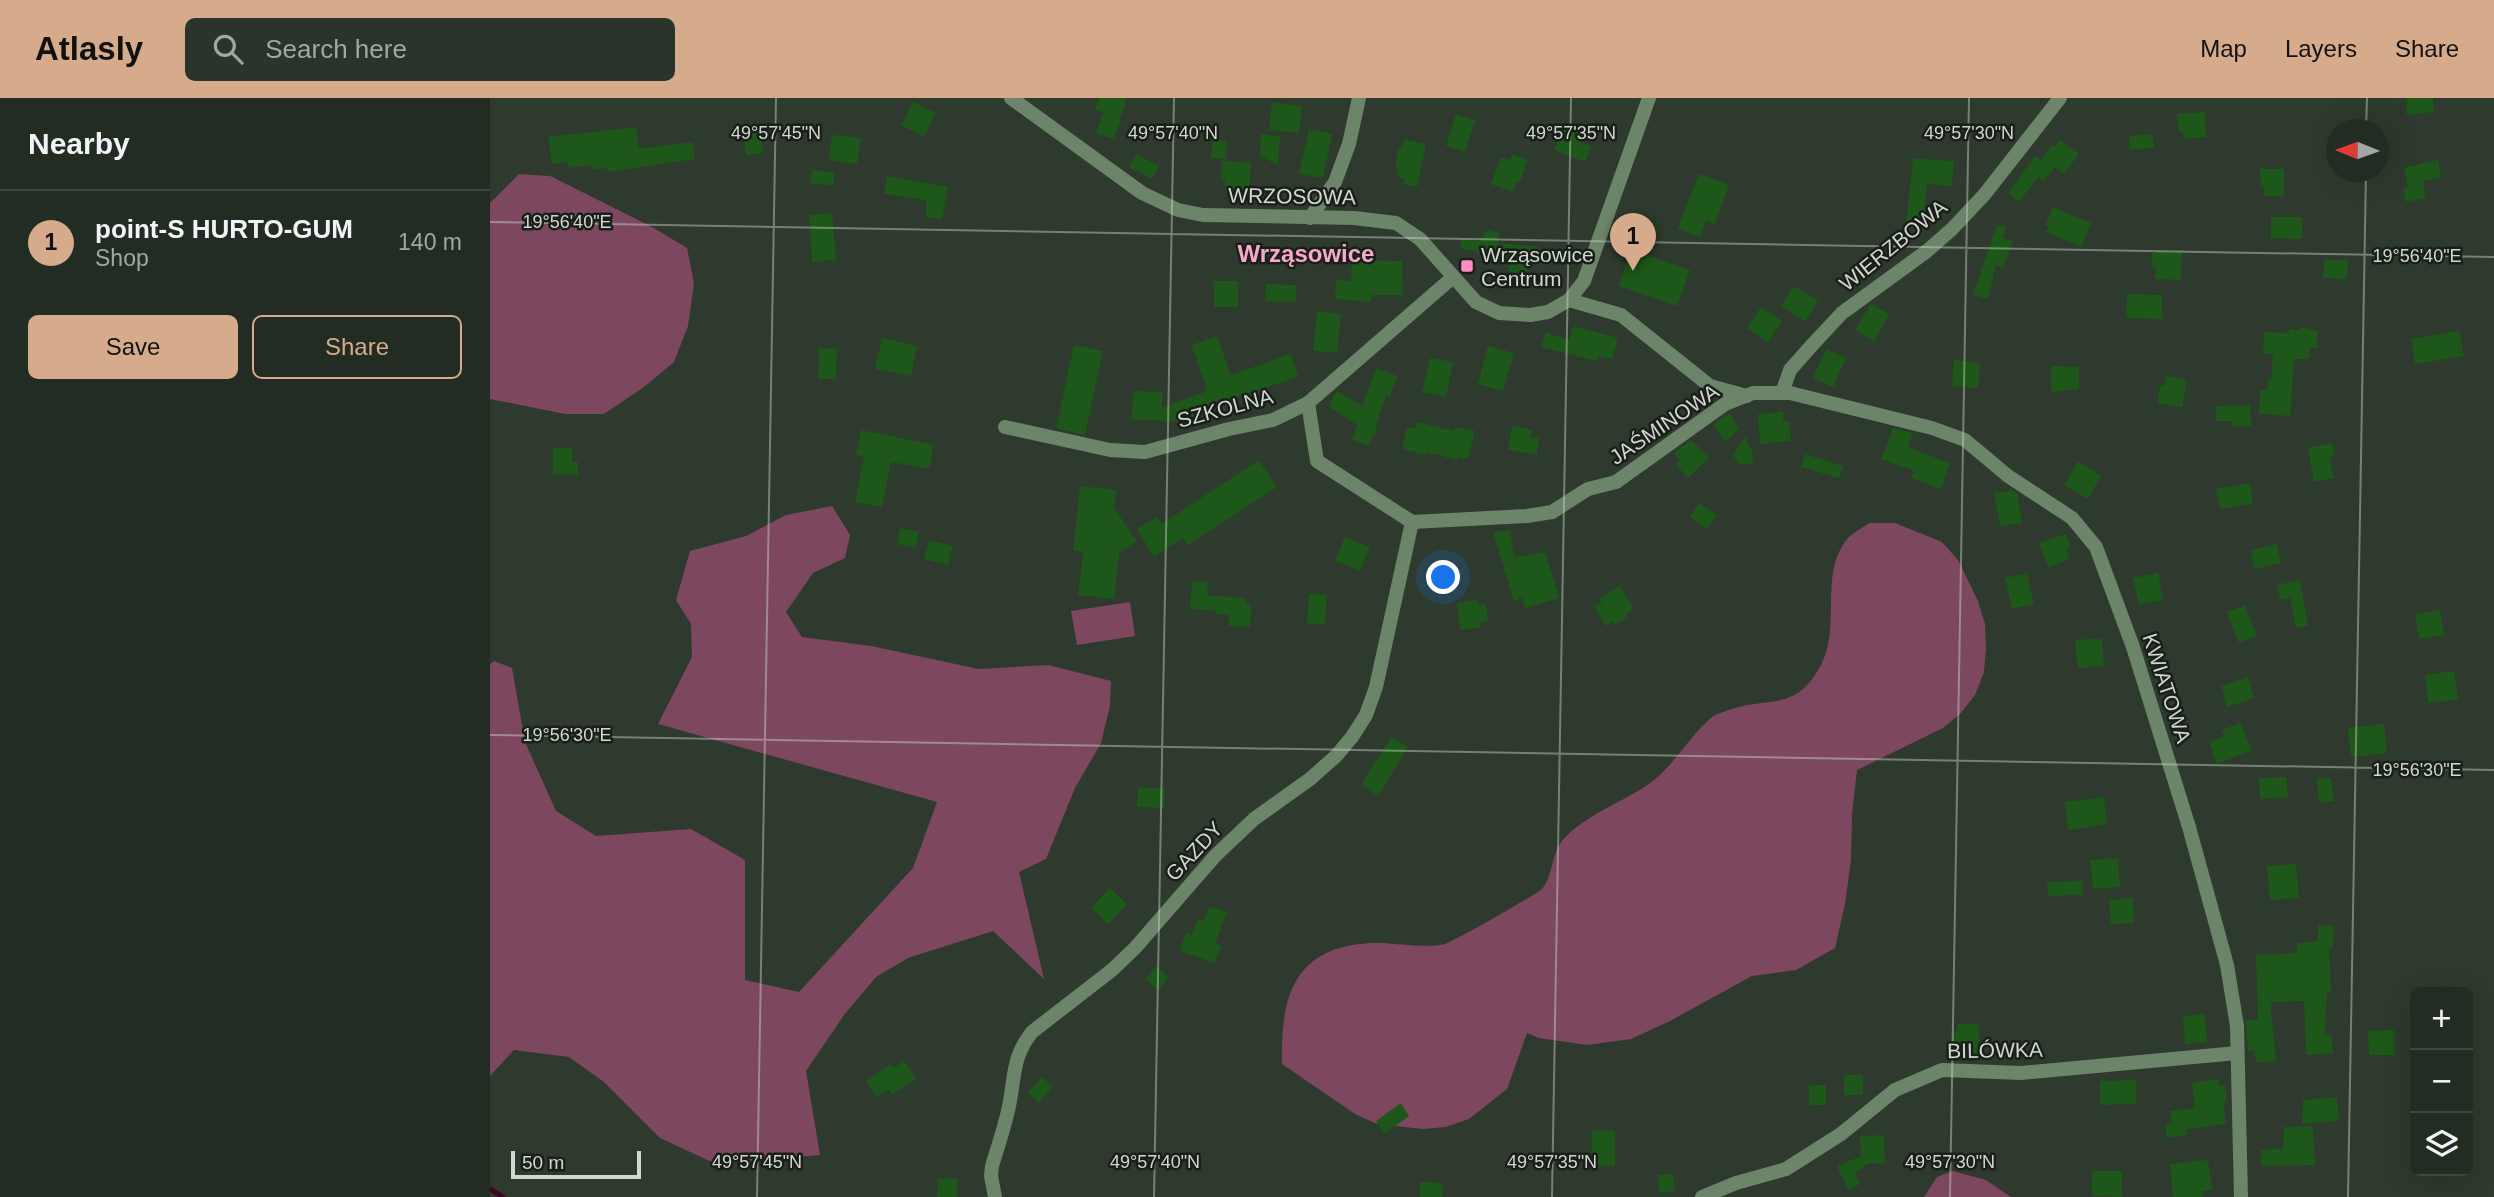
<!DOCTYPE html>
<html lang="en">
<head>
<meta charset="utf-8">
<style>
	:root { --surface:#222c22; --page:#2a342a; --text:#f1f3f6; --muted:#a2a7a5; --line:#3f4840; --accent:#d6ab8b }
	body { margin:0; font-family:Helvetica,sans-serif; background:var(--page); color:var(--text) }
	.controls { position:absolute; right:21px; bottom:21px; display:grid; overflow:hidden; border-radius:10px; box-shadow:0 7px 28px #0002 }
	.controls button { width:63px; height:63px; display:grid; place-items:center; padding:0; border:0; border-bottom:2px solid var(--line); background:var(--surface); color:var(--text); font:35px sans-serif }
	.compass { position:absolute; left:1836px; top:21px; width:63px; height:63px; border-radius:50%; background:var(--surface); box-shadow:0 7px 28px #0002; rotate:271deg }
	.scale { position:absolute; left:21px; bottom:18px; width:130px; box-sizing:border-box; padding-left:7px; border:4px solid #d1d8d0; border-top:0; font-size:19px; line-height:24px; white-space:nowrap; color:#d1d8d0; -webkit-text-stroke:5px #1a1f19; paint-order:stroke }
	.you { position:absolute; left:954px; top:480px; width:24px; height:24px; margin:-18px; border:5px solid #fff; border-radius:50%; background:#1a73e8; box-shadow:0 0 0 10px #1a73e833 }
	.badge { display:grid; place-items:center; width:46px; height:46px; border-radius:50%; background:var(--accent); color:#111; font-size:23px; font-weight:700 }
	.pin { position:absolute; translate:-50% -58px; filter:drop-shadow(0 2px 4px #0008) }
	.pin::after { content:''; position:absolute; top:37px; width:24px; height:21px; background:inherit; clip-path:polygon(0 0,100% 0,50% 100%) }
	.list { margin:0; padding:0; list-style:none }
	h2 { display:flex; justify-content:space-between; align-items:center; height:91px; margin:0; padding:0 28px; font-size:30px }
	h2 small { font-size:23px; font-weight:400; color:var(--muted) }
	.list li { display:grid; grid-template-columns:46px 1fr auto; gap:21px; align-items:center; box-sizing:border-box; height:105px; padding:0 28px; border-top:2px solid var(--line) }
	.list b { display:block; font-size:26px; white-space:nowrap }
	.list p { margin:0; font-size:23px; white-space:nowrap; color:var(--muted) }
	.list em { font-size:23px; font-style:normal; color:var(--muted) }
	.actions { display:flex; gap:14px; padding:21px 28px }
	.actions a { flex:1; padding:16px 0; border:2px solid var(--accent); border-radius:10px; text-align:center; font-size:24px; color:var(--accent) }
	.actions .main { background:var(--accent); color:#111 }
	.icon { flex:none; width:38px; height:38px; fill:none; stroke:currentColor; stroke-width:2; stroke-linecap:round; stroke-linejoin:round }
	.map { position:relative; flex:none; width:2004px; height:1099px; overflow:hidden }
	header { display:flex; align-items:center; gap:42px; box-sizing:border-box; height:98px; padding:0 35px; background:var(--accent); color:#111 }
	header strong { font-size:33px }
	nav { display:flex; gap:38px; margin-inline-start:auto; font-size:24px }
	.search { width:490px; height:63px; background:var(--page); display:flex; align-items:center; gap:18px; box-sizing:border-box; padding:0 24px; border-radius:10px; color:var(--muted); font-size:26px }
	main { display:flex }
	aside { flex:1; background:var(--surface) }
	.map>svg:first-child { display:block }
	.green { fill:#7d475f }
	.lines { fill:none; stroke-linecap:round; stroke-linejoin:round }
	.stream { stroke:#3e0725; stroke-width:5 }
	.building { fill:#1d5719 }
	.minor { stroke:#6c8469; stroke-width:14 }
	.tertiary { stroke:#6c8469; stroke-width:14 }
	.ticks { fill:none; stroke:#d1d8d0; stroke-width:2; stroke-opacity:0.45 }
	.poi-dot { fill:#fd8ec0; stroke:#1a1f19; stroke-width:2.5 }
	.labels { text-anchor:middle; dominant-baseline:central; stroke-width:5; stroke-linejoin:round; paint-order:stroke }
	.street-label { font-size:21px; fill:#d1d8d0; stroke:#1a1f19 }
	.poi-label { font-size:21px; fill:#d1d8d0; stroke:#1a1f19; text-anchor:start }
	.quarter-label { font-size:24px; font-weight:bold; fill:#f7a9ca; stroke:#1a1f19 }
	.ticks-label { font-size:18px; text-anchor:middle; fill:#d1d8d0; stroke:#1a1f19; stroke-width:5; stroke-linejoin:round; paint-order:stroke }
</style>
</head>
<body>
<header>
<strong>Atlasly</strong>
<div class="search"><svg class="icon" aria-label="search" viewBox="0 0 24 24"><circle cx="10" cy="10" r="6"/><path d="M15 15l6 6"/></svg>Search here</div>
<nav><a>Map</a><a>Layers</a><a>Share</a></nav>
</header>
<main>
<aside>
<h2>Nearby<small></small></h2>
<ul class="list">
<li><span class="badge">1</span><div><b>point-S HURTO-GUM</b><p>Shop</p></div><em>140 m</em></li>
</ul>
<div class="actions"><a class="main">Save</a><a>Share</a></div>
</aside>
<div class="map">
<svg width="2004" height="1099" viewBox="0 0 2004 1099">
	<rect width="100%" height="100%" fill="#2e3a2d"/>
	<!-- green -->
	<g class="green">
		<polygon points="29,76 60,78 162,129 197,150 204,185 198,228 184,264 154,289 114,316 75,316 0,301 0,105"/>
		<polygon points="342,408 360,437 355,460 323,475 296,514 312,539 381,548 489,571 558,567 621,583 620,608 611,645 585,690 556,761 529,774 554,881 503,833 418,860 386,879 354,917 316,973 330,1057 226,1066 170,1040 114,984 79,959 24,952 0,978 0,566 4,563 22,570 35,644 66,713 106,738 201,731 255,762 255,882 309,894 423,770 447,704 168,626 202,559 201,526 186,502 200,453 256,438 296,417"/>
		<path d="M1380,425h25l47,19 16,18 20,41 7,23 1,25 -2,23 -9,23 -14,18 -18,15 -86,42 -5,44 -1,46 -6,44 -10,44 -39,22 -44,6 -82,45 -39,18 -44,6 -48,-7 -12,-5 -20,56 -38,30 -23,8 -23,2 -46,-5 -22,-10 -73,-50c-2,-74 16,-122 100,-121 15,1 51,5 63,1 8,-2 92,-50 97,-55 10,-11 10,-36 20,-48 26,-30 68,-40 97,-65 19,-18 33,-42 53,-59 4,-3 9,-4 14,-6 41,-16 69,3 95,-46 21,-39 -3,-92 27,-127 6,-6 15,-11 22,-15z"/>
		<polygon points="640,504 645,538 587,547 581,513"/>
		<polygon points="1463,1073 1496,1082 1521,1099 1434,1099 1447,1079"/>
	</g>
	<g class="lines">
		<!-- stream -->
		<polyline class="stream" points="0,1091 13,1099"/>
	</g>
	<!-- building -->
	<g class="building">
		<polygon points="609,0 637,0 624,41 606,36 613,14 605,12"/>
		<polygon points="1916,0 1943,0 1944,14 1917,17"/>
		<polygon points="423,4 446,15 434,39 411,27"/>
		<polygon points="782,4 812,8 809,35 779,32"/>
		<polygon points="1715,14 1716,39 1694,41 1693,34 1689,34 1687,16"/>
		<polygon points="966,16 985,22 975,54 956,48"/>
		<polygon points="1071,24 1096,33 1091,44 1101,48 1095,64 1064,52 1070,38 1066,36"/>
		<polygon points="146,29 149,51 203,44 205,61 118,74 117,70 103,72 103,67 78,70 78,64 62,66 58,39"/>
		<polygon points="819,31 842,36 833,80 809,76"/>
		<polygon points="271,32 273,55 256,57 253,34"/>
		<polygon points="771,36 790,38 788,67 770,58"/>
		<polygon points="1663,36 1664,50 1640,52 1639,38"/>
		<polygon points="342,37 371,40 367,66 339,62"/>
		<polygon points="914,41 936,46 927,89 913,86 914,80 907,79 908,71 905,70 909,49 912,49"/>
		<polygon points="722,42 737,43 736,61 721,60"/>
		<polygon points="1570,42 1589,56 1574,76 1565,69 1554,83 1548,79 1529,104 1518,95 1545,58 1551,63 1562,47 1565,49"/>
		<polygon points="646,56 669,68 662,81 639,69"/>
		<polygon points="1023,56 1038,62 1030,84 1027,83 1023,94 1001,86 1011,59 1020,62"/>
		<polygon points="1423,60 1464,63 1462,88 1437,86 1433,130 1416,128"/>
		<polygon points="1948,62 1951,79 1933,83 1936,100 1916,104 1913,91 1918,90 1914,70"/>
		<polygon points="732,63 761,65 759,96 735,95 735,82 731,82"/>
		<polygon points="1770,71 1794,71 1794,98 1774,98 1774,89 1771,88"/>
		<polygon points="322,72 345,75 343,88 320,85"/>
		<polygon points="1209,76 1239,87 1225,126 1216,123 1210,139 1187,131"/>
		<polygon points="397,78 458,89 452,121 436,119 436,102 394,96"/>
		<polygon points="1563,109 1601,125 1591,149 1556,134 1559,129 1555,128"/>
		<polygon points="342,115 346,162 322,164 319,117"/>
		<polygon points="1781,119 1812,119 1812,141 1781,140"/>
		<polygon points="1507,127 1516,129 1513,140 1523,143 1513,170 1506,167 1498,201 1483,197"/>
		<polygon points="997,132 1010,135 1008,145 1049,149 1047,166 1038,165 1036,185 1017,183 1020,163 1017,163 1017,160 970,150 971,141 989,143"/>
		<polygon points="1141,152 1200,172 1187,208 1129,188"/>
		<polygon points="1666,153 1692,154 1691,182 1665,181 1666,170 1662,170 1662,155 1666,155"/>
		<polygon points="1834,161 1858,162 1857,181 1833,180"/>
		<polygon points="862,162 912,163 913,197 882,197 881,204 845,201 846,182 861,183"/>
		<rect x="724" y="183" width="24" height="26"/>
		<polygon points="776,186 806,187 806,204 775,203"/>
		<polygon points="1304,188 1328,203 1315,224 1291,208"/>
		<polygon points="1637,196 1672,197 1672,221 1636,220"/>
		<polygon points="1381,206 1399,216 1384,243 1365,232"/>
		<polygon points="1271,209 1292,223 1278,244 1257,230"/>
		<polygon points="827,213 851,216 847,255 823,253"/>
		<polygon points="1083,228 1128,240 1122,261 1108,258 1107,263 1051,249 1056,235 1079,242"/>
		<polygon points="1812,229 1828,233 1827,250 1820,250 1819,261 1804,261 1800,318 1769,316 1770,291 1777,292 1778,282 1781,282 1783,256 1773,256 1774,234 1799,235 1799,231 1809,232"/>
		<polygon points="1969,233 1974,258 1925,266 1921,241"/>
		<polygon points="727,238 741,277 801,256 808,279 730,305 702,312 704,319 690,324 641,321 644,293 672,294 672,310 717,293 702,247"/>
		<polygon points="392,240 427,248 421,278 385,271"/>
		<polygon points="584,247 613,253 595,337 566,330"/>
		<polygon points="998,248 1024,255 1013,293 988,286"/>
		<polygon points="329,250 347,251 346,281 328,281"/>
		<polygon points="1336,251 1356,260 1343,289 1323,280"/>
		<polygon points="940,260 963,264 956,299 932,294"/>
		<polygon points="1464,262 1490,265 1488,290 1462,288"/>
		<polygon points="1561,268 1589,269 1589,291 1561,294"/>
		<polygon points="886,270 907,278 900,298 896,297 886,328 887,331 885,337 882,339 879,348 862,342 867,327 838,308 847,293 873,308"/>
		<polygon points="1676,278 1697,282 1692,309 1667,305 1670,287 1674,288"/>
		<polygon points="1760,307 1761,328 1742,329 1742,323 1726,323 1726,308"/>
		<polygon points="1293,314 1293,323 1299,323 1301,343 1270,346 1268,316"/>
		<polygon points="1240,315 1249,331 1235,344 1224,326"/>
		<polygon points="927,324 964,333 965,329 985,333 978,361 968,359 967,362 937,354 936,357 912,351 917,329 926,331"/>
		<polygon points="1022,328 1042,332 1041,339 1049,340 1047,357 1018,352"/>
		<polygon points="1403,330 1423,335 1418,349 1460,365 1451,391 1421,380 1424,373 1391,361"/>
		<polygon points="371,332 444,347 439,371 401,364 392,409 365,404 374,358 366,357"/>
		<polygon points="1255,339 1262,352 1263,366 1249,366 1243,357"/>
		<polygon points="1201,342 1219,360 1198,380 1186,367 1190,362 1184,355"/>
		<polygon points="1842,345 1845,358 1839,359 1844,380 1824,384 1818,350"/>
		<polygon points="63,350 82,350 82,364 88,364 88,377 63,376"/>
		<polygon points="1315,356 1353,368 1349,380 1311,369"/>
		<polygon points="769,362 787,389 698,447 693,440 664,459 647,431 666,419 671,426"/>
		<polygon points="1588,363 1611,378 1598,401 1574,387"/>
		<polygon points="1760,385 1763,406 1730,411 1726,391"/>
		<polygon points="590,388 626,392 624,410 647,443 629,455 624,501 588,497 593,454 583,453"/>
		<polygon points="1522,392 1527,395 1532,425 1510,428 1504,395"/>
		<polygon points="1209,405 1227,417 1217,431 1200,419"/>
		<polygon points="410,430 429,434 426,450 407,446"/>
		<polygon points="1020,432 1024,459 1055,454 1069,500 1035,510 1032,500 1024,503 1003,434"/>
		<polygon points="1576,436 1581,450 1576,451 1580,461 1558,470 1549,445"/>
		<polygon points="855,439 880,449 870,473 845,463"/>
		<polygon points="439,442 463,448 458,467 434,461"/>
		<polygon points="1787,446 1791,465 1765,471 1761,452"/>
		<polygon points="1537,475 1544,506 1522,511 1515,480"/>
		<polygon points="1668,475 1673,502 1649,507 1643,480"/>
		<polygon points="1810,482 1818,528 1806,530 1800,500 1790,502 1787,487"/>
		<polygon points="702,483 718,484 717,497 756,500 755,506 761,506 760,529 739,528 739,517 726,516 726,513 700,511"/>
		<polygon points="1129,488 1144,511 1136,515 1138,519 1125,527 1123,524 1116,528 1104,509 1112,504 1109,501"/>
		<polygon points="819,496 837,497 835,527 817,526"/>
		<polygon points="987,502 988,507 996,506 998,523 990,524 991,529 970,532 967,505"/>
		<polygon points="1755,507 1767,538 1749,545 1737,514"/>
		<polygon points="1950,512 1954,537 1929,541 1925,516"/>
		<polygon points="1612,540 1614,568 1588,570 1585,542"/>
		<polygon points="1964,573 1968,601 1938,605 1935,577"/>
		<polygon points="1758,579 1764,600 1737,609 1731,588"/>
		<polygon points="1751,625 1761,653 1727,666 1719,644 1734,638 1731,632"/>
		<polygon points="1894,626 1897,655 1861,659 1858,630"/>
		<polygon points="901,639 918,649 888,698 871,687"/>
		<polygon points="1796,679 1798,699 1770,701 1769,680"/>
		<polygon points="1841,680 1844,703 1829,705 1827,681"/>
		<polygon points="648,689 675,690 674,710 647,709"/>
		<polygon points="1614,699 1617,726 1578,732 1575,704"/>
		<polygon points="1628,760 1630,789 1603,791 1600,762"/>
		<polygon points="1806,766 1809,800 1780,802 1777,768"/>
		<polygon points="1592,783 1593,797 1558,798 1557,784"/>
		<polygon points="620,790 637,806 618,826 601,810"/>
		<polygon points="1643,800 1644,825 1621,826 1619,802"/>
		<polygon points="719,808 737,814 725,846 731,848 725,865 690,853 696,835 702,837 708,821 714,823"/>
		<polygon points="1828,827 1844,828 1843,849 1839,849 1841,895 1837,895 1835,937 1842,937 1843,955 1816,957 1814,903 1780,904 1786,962 1766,965 1764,952 1758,953 1756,923 1768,921 1766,857 1807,855 1807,845 1828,843"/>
		<polygon points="666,868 679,879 668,892 655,881"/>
		<polygon points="1715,916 1717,944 1695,946 1693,918"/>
		<polygon points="1468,925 1489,927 1488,959 1464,957 1465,949 1462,949 1463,933 1467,933"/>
		<polygon points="1904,932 1905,957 1879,957 1878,933"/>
		<polygon points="414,963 426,980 402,997 398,991 387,999 376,983 401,966 404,970"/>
		<rect x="1354" y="977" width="19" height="20"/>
		<polygon points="552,979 563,989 549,1005 538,995"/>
		<polygon points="1728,981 1729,987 1735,987 1737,1003 1733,1004 1736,1026 1696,1031 1697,1037 1677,1040 1675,1026 1682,1025 1680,1013 1705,1010 1702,985"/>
		<polygon points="1646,982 1646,1006 1610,1007 1610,983"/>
		<rect x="1319" y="987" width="17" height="20"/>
		<polygon points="1847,999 1849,1023 1812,1026 1813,1002"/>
		<polygon points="911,1005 919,1018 894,1036 886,1023"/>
		<polygon points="1823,1028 1825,1067 1772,1068 1771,1052 1793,1050 1794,1029"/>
		<polygon points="1102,1032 1125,1033 1125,1068 1101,1067"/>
		<polygon points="1394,1037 1395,1065 1377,1066 1365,1075 1370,1086 1358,1092 1347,1068 1371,1058 1370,1038"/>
		<polygon points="1718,1062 1722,1092 1712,1093 1713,1099 1683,1099 1680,1066"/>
		<polygon points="1602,1073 1632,1073 1632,1099 1602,1098"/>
		<polygon points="1183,1076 1185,1093 1169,1095 1168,1077"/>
		<polygon points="448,1080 468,1081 467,1099 447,1099"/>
		<polygon points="930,1084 953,1085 952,1099 930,1099"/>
	</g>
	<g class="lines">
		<!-- minor -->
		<g class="minor">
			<polyline points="820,120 845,84 859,46 869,0"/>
			<polyline points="1079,202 1131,217 1220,288 1257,298"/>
			<polyline points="1292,295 1300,272 1323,246 1352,215 1437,153 1462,131 1494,97 1570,0"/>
			<polyline points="818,305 827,363 922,424 1037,418 1062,414 1098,391 1126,384 1235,306 1263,295 1300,295 1442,330 1475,342 1518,378 1582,420 1606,449 1643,549 1699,729 1737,867 1747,928 1751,1099"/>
			<polyline points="515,329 620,352 655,354 739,331 783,322 818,305 962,180"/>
			<path d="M505,1099l-4,-21 1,-10c6,-20 13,-40 17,-60 6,-29 3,-49 23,-74l80,-62 23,-22 80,-92 39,-37 56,-40 26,-23 16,-19 14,-22 10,-28 36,-165"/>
			<polyline points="1212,1099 1246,1085 1296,1071 1351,1036 1405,992 1452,972 1531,975 1747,955"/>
		</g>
		<!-- tertiary -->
		<polyline class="tertiary" points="521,0 652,95 688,112 713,117 864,120 906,125 930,141 986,204 1009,215 1040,217 1058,214 1079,202 1094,183 1159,0"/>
	</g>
	<!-- ticks -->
	<path class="ticks" d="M1876,32l1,-32M0,124l2004,35M0,637l2004,35M267,1099l19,-1099M664,1099l20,-1099M1062,1099l19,-1099M1460,1099l19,-1099M1858,1099l18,-1025"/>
	<!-- markers -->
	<rect class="poi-dot" x="970" y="161" width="14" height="14" rx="3.5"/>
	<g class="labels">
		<!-- street labels -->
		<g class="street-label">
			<text transform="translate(802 98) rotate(1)">WRZOSOWA</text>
			<text transform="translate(1403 147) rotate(-39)">WIERZBOWA</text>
			<text transform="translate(735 310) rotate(-15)">SZKOLNA</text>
			<text transform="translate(1174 326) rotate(-34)">JAŚMINOWA</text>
			<text transform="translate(1677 590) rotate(72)">KWIATOWA</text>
			<text transform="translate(704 753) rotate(-47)">GAZDY</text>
			<text transform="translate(1505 952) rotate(-1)">BILÓWKA</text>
		</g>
		<!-- poi labels -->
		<g class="poi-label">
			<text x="991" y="156">Wrząsowice<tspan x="991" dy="24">Centrum</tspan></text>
		</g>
		<!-- quarter labels -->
		<g class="quarter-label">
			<text x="816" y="155">Wrząsowice</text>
		</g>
	</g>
	<g class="ticks-label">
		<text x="286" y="41">49°57'45"N</text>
		<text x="683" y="41">49°57'40"N</text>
		<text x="1081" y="41">49°57'35"N</text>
		<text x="1479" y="41">49°57'30"N</text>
		<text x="77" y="130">19°56'40"E</text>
		<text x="1927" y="164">19°56'40"E</text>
		<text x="77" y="643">19°56'30"E</text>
		<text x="1927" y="678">19°56'30"E</text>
		<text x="267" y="1070">49°57'45"N</text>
		<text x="665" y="1070">49°57'40"N</text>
		<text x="1062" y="1070">49°57'35"N</text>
		<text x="1460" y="1070">49°57'30"N</text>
	</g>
</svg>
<div class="controls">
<button>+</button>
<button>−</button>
<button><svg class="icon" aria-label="layers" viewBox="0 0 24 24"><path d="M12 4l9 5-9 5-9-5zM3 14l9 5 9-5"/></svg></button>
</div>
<svg class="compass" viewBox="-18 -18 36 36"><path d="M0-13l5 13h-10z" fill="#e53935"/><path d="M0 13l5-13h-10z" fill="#a2a7a5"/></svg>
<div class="scale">50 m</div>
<div class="you"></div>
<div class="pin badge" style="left:1143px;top:173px">1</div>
</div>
</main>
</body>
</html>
